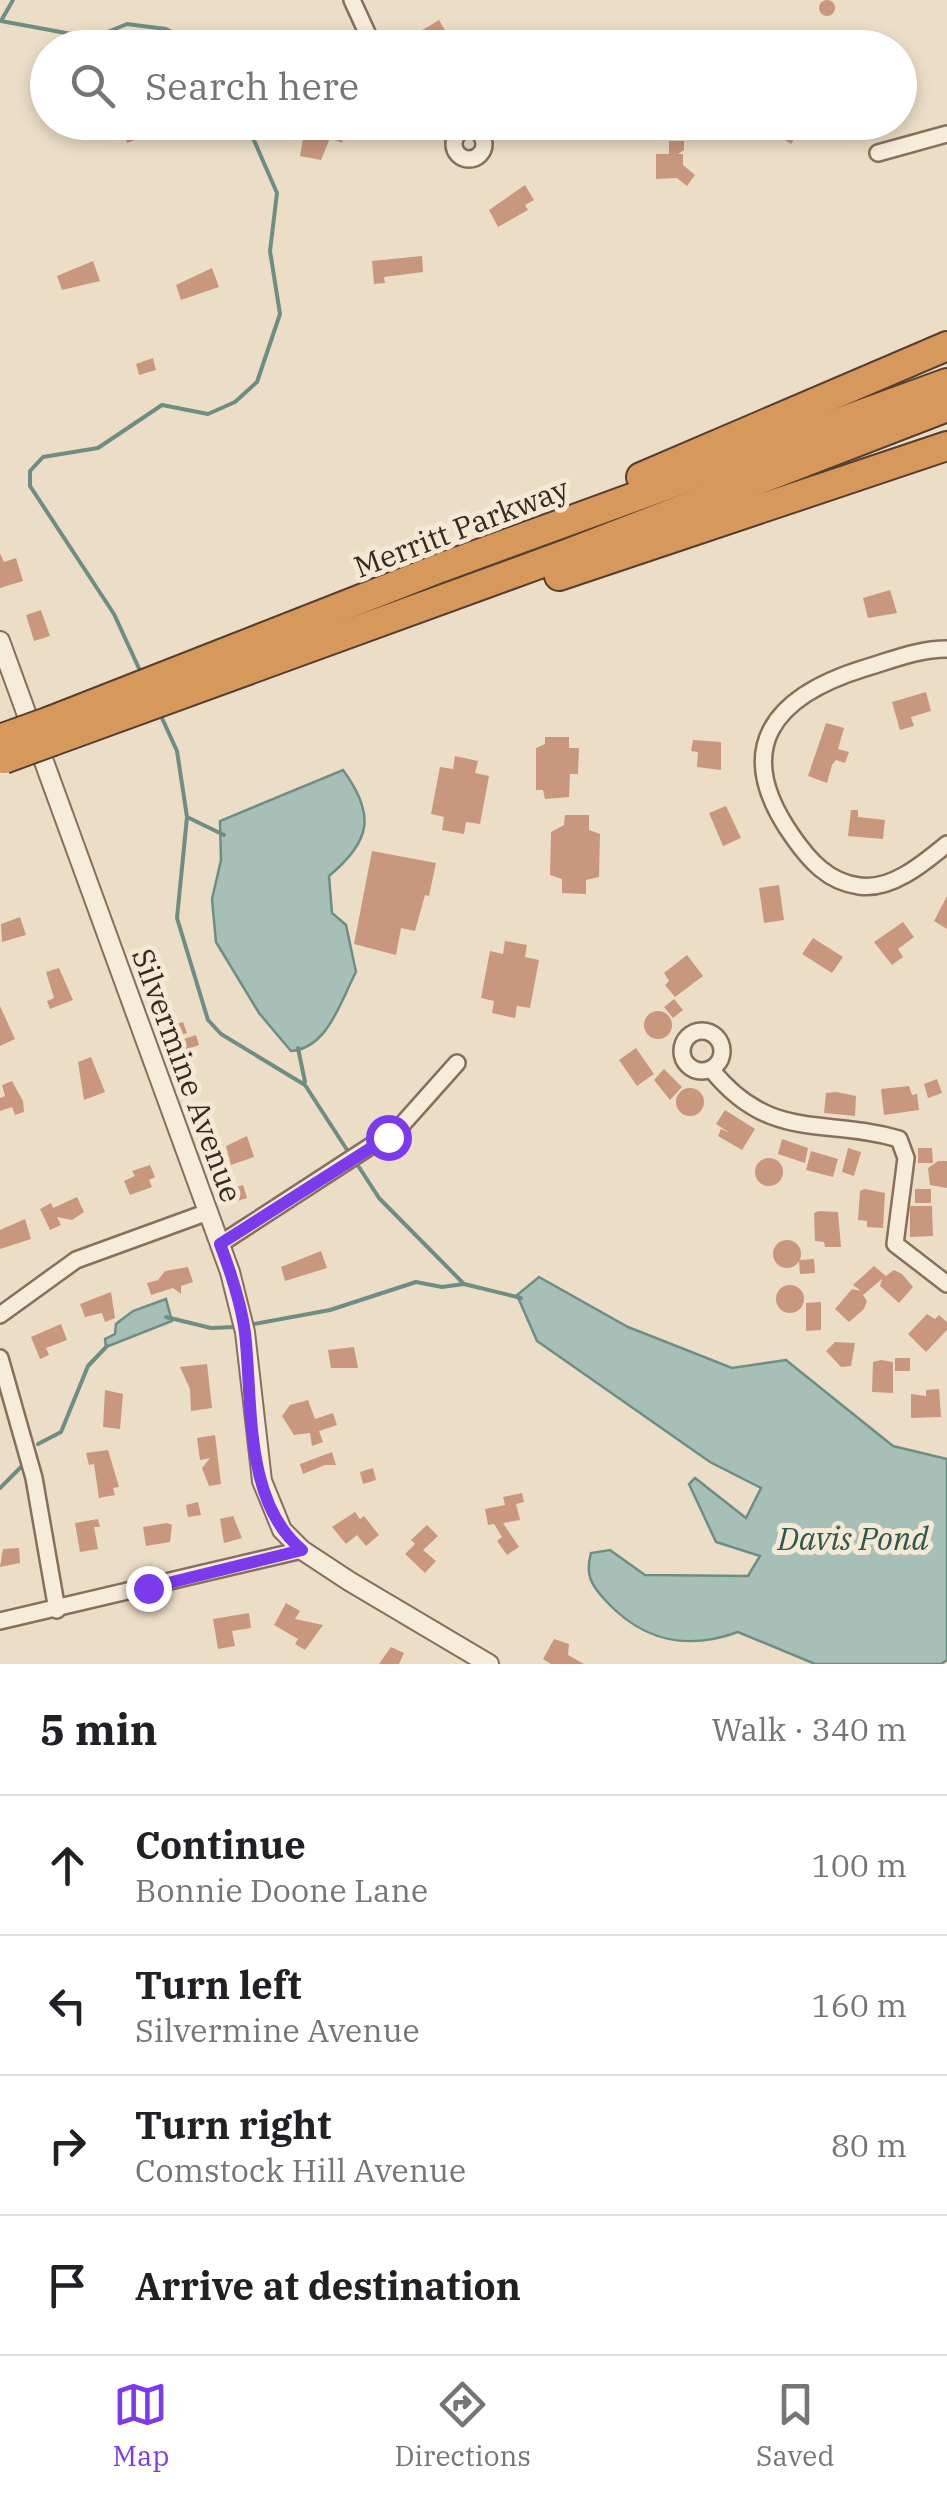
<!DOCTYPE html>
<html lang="en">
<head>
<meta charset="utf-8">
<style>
	:root { --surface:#fff; --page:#f2f2f2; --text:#202124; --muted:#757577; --line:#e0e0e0; --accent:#7c3aed }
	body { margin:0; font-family:"IBM Plex Serif",serif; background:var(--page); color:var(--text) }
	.stop { position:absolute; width:30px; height:30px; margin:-22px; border:8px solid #7c3aed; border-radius:50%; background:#fff }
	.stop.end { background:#7c3aed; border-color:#fff; box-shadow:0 2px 10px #0008 }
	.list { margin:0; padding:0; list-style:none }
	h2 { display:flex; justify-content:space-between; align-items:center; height:130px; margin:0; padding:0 40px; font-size:42px }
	h2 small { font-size:32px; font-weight:400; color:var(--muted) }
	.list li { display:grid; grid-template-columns:65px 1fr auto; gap:30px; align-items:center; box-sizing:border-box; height:140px; padding:0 40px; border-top:2px solid var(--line) }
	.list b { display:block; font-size:38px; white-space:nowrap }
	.list p { margin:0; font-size:32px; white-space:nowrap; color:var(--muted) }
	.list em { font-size:32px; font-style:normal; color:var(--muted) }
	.icon { flex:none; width:55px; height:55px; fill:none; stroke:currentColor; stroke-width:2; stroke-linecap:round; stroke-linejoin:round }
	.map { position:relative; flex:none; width:947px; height:1664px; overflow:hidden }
	.search { position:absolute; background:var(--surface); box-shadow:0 5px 15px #0003; left:30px; right:30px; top:30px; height:110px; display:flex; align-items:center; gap:25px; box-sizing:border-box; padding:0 35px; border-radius:55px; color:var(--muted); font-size:38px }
	.sheet { height:690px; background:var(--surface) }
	nav { display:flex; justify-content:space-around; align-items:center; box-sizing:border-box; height:140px; border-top:2px solid var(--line); background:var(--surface); font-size:28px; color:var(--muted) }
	nav a { display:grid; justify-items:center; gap:5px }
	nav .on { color:var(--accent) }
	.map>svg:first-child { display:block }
	.water { fill:#a7c0b7; stroke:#6e8e84; stroke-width:2.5 }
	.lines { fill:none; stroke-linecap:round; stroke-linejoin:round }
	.stream { stroke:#6e8e84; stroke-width:4 }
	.building { fill:#c8977e }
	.minor-casing { stroke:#86705c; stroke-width:20 }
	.tertiary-casing { stroke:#86705c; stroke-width:22 }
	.motorway-casing { stroke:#543f30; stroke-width:32 }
	.minor { stroke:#f7ecd9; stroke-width:15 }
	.tertiary { stroke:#f7ecd9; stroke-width:18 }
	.motorway { stroke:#d6985b; stroke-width:28 }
	.motorway-bridge-casing { stroke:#543f30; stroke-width:32; stroke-linecap:butt }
	.motorway-bridge { stroke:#d6985b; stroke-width:28 }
	.route { stroke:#7c3aed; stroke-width:12 }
	.labels { text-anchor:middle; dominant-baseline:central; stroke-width:10; stroke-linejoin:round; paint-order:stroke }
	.street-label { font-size:30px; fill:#372920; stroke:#f4e9d5 }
	.water-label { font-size:32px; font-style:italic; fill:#305651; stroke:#f4e9d5 }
</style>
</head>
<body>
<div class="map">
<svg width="947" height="1664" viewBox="0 0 947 1664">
	<rect width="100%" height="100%" fill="#ecdec6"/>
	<!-- water -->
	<g class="water">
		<path d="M343,770c33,45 28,71 -14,106l3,37 14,12 10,47c-16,30 -28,76 -65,79l-32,-38 -43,-71 -4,-43 9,-39 -1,-39z"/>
		<path d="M539,1277l89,50 104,41 54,-8 107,86 54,13v201l-6,4h-126l-77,-32c-52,19 -95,9 -132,-31 -15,-16 -21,-26 -15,-48l19,-3 35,25 103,1 12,-20 -44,-14 -27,-58 6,-6 51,40 15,-30 -51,-26 -173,-121 -20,-46z"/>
		<polygon points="166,1299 172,1321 106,1347 105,1339 115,1334 116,1324 133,1311"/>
	</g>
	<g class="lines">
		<!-- stream -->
		<g class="stream">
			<polyline points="13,0 1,21 93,38 127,24 166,29 201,48"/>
			<polyline points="142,675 114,614 30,486 30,471 43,457 98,448 162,405 208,414 235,402 257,382 280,314 270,251 277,193 246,122"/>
			<polyline points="161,716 177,751 187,817 177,918 208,1020 221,1034 305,1085 351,1156"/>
			<polyline points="187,817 224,835"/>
			<polyline points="298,1048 305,1082"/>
			<polyline points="357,1164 379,1198 464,1284 521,1298"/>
			<polyline points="166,1317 211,1328 235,1327"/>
			<polyline points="254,1324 330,1310 416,1282 442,1287 464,1284"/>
			<polyline points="38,1444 61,1432 88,1366 107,1346"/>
			<polyline points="0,1488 22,1466"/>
		</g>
	</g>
	<!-- building -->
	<g class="building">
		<circle cx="827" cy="8" r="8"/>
		<polygon points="439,20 447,34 451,32 456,41 464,37 470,48 428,48 419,32"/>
		<polygon points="120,122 142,122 147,136 127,143"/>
		<polygon points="326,122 362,125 360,135 344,132 342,143 330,138 321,160 300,156 305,127 319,130"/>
		<polygon points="782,122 821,122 821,124 800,129 791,144 775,134"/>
		<polygon points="669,141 684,141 684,150 678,154 683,154 683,165 695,175 687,186 677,178 656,179 656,154 669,154"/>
		<polygon points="525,185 534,200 525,205 528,210 498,227 489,210"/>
		<polygon points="422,256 423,272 384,277 385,283 374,284 372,261"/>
		<polygon points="93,261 100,281 62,290 57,276"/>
		<polygon points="212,268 219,287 181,300 176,285"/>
		<polygon points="153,358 156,370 139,375 136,364"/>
		<polygon points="0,553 4,562 16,558 23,581 0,588"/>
		<polygon points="890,590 897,613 868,618 863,598"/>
		<polygon points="41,610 50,636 34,641 26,615"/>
		<polygon points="926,692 931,711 911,717 914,726 900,730 892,702"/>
		<polygon points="826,723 844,728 838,749 849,752 845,763 836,760 832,765 827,783 808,776"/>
		<polygon points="545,737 569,737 569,748 579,748 578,774 570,774 569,797 545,799 543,790 536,790 536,748 545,744"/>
		<polygon points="693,740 721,742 721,770 697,767 698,752 691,751"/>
		<polygon points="455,756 478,761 475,773 489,776 480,824 466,822 464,834 442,830 444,817 431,814 440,767 453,769"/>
		<polygon points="726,806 741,838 723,846 709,813"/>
		<polygon points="851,810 858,810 858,817 885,820 883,839 848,836"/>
		<polygon points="565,815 589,815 589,830 600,834 599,877 586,880 586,894 562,893 562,879 550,875 551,832 564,825"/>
		<polygon points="372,851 436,863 429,896 425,895 415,931 401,928 396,955 354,944"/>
		<polygon points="779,885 784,920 764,923 759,888"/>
		<polygon points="947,896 947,929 934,921"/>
		<polygon points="20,917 26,935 2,942 1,924"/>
		<polygon points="903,922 914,937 898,949 903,957 892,965 874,942"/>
		<polygon points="813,938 843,957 832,973 802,954"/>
		<polygon points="505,941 527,945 525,957 539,960 530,1008 517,1006 515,1018 492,1013 494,1001 481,998 490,951 503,954"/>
		<polygon points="687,955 703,976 675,997 665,985 669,981 664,973"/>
		<polygon points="59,968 73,1000 50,1009 47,1001 54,998 46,972"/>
		<polygon points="158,990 161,997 168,995 172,1006 157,1011 151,993"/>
		<polygon points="674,999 683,1010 673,1018 664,1007"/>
		<polygon points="0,1006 15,1039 0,1046"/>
		<circle cx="658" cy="1025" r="14"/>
		<polygon points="175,1018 177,1024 183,1022 187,1033 166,1041 161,1029"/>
		<polygon points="196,1035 199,1045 190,1048 193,1057 187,1060 192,1071 179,1076 166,1045"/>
		<polygon points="636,1048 654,1074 637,1086 619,1060"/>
		<polygon points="91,1057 105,1092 84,1100 78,1062"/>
		<polygon points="664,1069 682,1087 670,1100 654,1080"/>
		<polygon points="937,1079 942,1093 928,1098 924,1084"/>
		<polygon points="12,1081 23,1101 24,1112 15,1115 12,1107 0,1111 0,1098 5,1096 2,1085"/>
		<polygon points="909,1086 912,1095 917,1094 919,1110 884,1115 881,1089"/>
		<circle cx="690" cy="1102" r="14"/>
		<polygon points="836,1092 856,1096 855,1116 824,1113 826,1093"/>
		<polygon points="725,1110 755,1129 742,1150 718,1136 721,1129 730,1133 716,1124"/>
		<polygon points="247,1136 254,1157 231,1165 226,1146"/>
		<polygon points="782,1139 808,1148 805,1163 778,1154"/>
		<polygon points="848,1148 861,1152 854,1176 842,1172"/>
		<polygon points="918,1148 932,1148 933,1163 918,1163"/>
		<polygon points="811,1151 838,1159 833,1177 806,1170"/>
		<circle cx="769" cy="1172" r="14"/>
		<polygon points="938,1161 947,1161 947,1188 930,1185 928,1168"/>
		<polygon points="150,1165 155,1177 149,1180 152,1187 130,1195 124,1181 135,1176 132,1171"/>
		<polygon points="243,1185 247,1198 234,1202 230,1189"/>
		<polygon points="865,1189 885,1193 883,1228 867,1227 867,1221 858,1220 860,1191"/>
		<rect x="915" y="1189" width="16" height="14"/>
		<polygon points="77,1197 84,1212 72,1220 57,1217 61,1225 50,1230 40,1209 51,1203 53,1208"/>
		<polygon points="910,1206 932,1206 933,1236 910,1237"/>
		<polygon points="819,1211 838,1212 841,1247 825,1247 824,1242 815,1241 814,1213"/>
		<polygon points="25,1219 31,1239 0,1249 0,1230"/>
		<circle cx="787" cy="1254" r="14"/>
		<polygon points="321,1251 327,1268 285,1281 281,1267"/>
		<polygon points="814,1259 815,1273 800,1274 799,1260"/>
		<polygon points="874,1266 886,1276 894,1270 902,1274 913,1287 899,1303 880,1286 882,1279 863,1295 867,1301 864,1309 849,1322 835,1309 852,1289 861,1291 853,1285"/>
		<polygon points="188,1267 193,1282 181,1286 181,1294 173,1288 151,1295 147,1283 158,1280 165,1271"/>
		<circle cx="790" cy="1299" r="14"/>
		<polygon points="111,1292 115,1318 105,1322 102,1313 85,1317 80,1304"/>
		<polygon points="821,1302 821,1330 806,1331 806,1303"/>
		<polygon points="927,1314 935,1319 939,1315 947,1322 947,1330 926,1352 908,1334"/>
		<polygon points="61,1324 67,1340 46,1348 49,1355 40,1359 31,1337"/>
		<polygon points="835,1342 855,1343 851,1366 841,1367 826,1351"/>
		<polygon points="354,1347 358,1368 331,1368 328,1350"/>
		<rect x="895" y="1358" width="15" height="13"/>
		<polygon points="881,1360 893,1362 893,1393 872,1392 873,1362"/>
		<polygon points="207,1364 212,1408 191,1411 190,1389 180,1367"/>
		<polygon points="939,1389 941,1417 911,1418 911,1394 926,1396 926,1390"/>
		<polygon points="105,1390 123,1394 120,1429 103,1427"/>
		<polygon points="308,1400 315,1419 333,1413 337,1425 319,1431 323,1442 312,1446 310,1433 294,1435 282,1416 290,1405"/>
		<polygon points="215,1435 221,1484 209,1486 202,1468 210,1458 200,1460 197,1438"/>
		<polygon points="108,1450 119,1487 113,1488 115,1495 99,1498 94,1464 89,1465 86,1453"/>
		<polygon points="332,1452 336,1465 325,1465 303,1474 300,1464"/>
		<polygon points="373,1468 376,1480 363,1484 360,1472"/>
		<polygon points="522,1493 524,1502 516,1504 520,1520 503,1523 519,1547 507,1555 497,1541 502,1537 494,1524 488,1525 485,1509 505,1505 503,1497"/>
		<polygon points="198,1502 201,1515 188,1517 186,1505"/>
		<polygon points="355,1512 360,1519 364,1516 379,1535 366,1546 357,1535 346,1544 332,1527"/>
		<polygon points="233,1516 242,1538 224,1543 220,1519"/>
		<polygon points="98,1519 100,1527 94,1527 98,1549 80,1552 75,1523"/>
		<polygon points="167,1523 172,1525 170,1542 146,1546 143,1527"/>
		<polygon points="427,1525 438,1536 423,1550 436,1561 425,1573 405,1554 415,1544 411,1540"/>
		<polygon points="19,1548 20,1563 0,1567 3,1549"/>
		<polygon points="286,1603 300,1611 295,1619 323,1625 305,1650 295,1644 298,1639 274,1625"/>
		<polygon points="249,1613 251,1628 232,1631 235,1646 218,1649 213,1619"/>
		<polygon points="554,1639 569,1644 568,1655 584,1664 551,1664 543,1659"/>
		<polygon points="391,1647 404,1653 399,1664 379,1664"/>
	</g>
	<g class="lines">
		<!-- minor casing -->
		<g class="minor-casing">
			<g id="minor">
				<polyline points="352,0 374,48"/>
				<polyline points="438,122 455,137"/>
				<circle cx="469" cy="144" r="15"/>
				<polyline points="878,153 947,134"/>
				<path d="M947,649c-29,0 -55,11 -82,19 -91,28 -135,80 -72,169 16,23 35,45 66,49 32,5 65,-23 88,-42"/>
				<circle cx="702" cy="1051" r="20"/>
				<path d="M711,1069c59,74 114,48 188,70l7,19 -11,86 52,40"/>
				<polyline points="220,1244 400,1127 457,1063"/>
				<polyline points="0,1315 76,1260 208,1212"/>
				<polyline points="0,1358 34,1478 57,1610"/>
				<polyline points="0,1621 302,1550"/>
			</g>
		</g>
		<!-- tertiary casing -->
		<g class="tertiary-casing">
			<polyline id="tertiary" points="0,641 230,1272 245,1332 262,1481 282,1530 302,1550 349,1581 489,1664"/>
		</g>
		<!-- motorway casing -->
		<g class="motorway-casing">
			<g id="motorway">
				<polyline points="641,477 947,346"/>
				<polyline points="559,576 947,446"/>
				<polyline points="50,721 440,568 947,383"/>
				<polyline points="53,741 564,555 947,407"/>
			</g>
		</g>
		<!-- minor -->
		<use href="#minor" class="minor"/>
		<!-- tertiary -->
		<use href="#tertiary" class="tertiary"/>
		<!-- motorway -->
		<use href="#motorway" class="motorway"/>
		<!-- motorway-bridge casing -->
		<g class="motorway-bridge-casing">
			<g id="motorway-bridge">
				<polyline points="0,739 50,721"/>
				<polyline points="4,759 53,741"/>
			</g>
		</g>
		<!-- motorway-bridge -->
		<use href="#motorway-bridge" class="motorway-bridge"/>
	</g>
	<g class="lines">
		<!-- route -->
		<path class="route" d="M148,1588l154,-38c-59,-49 -49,-148 -57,-217 -4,-31 -14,-60 -25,-89l168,-107"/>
	</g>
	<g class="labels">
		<!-- street labels -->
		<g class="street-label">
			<text transform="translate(461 527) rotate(-21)">Merritt Parkway</text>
			<text transform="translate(188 1075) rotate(70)">Silvermine Avenue</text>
		</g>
		<!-- water labels -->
		<g class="water-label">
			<text x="853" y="1538">Davis Pond</text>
		</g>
	</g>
</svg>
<div class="stop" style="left:388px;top:1137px"></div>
<div class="stop end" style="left:148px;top:1588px"></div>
<div class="search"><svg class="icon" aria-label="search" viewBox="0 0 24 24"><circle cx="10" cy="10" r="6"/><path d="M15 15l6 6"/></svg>Search here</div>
</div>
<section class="sheet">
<h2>5 min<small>Walk · 340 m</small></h2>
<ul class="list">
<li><svg class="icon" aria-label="ahead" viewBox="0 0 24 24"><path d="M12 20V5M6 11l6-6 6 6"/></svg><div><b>Continue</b><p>Bonnie Doone Lane</p></div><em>100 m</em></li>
<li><svg class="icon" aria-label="left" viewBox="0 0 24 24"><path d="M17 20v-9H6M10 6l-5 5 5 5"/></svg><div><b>Turn left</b><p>Silvermine Avenue</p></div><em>160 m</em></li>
<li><svg class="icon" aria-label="right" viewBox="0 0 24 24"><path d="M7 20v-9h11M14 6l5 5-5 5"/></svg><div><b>Turn right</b><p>Comstock Hill Avenue</p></div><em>80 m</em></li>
<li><svg class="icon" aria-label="arrive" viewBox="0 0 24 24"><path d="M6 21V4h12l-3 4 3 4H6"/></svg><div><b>Arrive at destination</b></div></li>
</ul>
</section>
<nav>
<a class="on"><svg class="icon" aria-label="map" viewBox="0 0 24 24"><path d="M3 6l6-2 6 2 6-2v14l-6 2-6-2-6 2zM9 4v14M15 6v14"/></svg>Map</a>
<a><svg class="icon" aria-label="directions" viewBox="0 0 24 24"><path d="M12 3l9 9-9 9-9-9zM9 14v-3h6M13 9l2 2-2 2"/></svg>Directions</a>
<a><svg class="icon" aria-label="saved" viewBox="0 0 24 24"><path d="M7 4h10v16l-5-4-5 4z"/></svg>Saved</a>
</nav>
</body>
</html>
